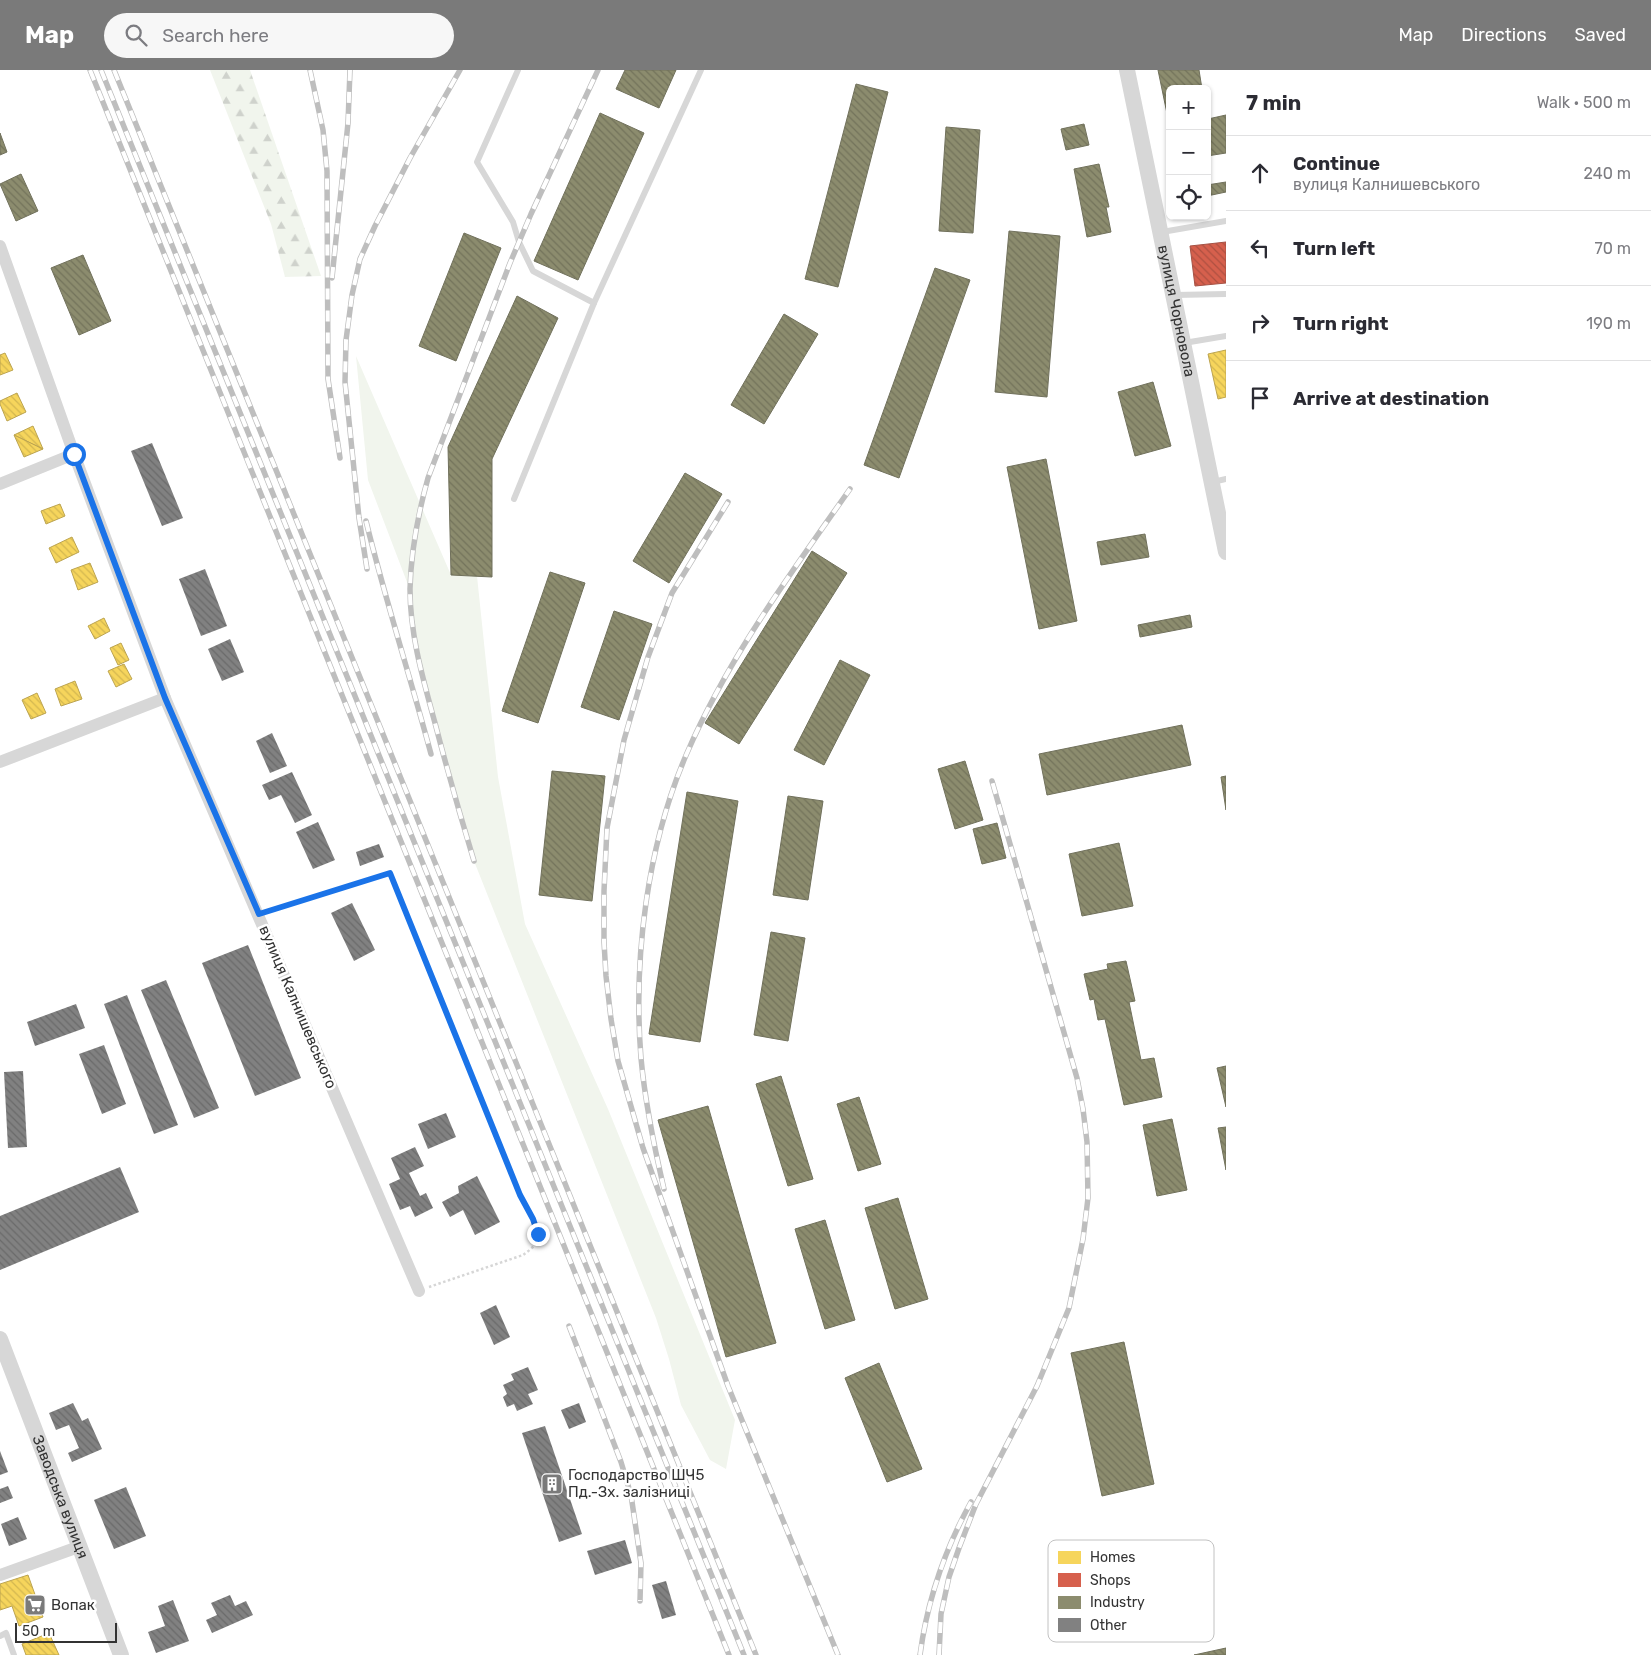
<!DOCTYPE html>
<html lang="en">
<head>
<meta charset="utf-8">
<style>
	:root { --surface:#fff; --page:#f7f7f7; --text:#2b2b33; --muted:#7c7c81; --line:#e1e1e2; --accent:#7a7a7a }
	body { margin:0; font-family:Rubik,sans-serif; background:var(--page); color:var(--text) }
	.controls { position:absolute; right:15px; top:15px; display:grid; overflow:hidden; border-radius:8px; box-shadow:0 1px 4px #0004 }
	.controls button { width:45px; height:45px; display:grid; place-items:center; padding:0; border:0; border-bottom:1px solid var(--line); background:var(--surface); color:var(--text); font:25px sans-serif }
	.scale { position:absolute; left:15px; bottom:12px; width:102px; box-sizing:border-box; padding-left:5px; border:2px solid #333; border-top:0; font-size:14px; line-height:18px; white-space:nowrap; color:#333; -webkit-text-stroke:4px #fff; paint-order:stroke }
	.stop { position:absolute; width:15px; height:15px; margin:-11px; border:4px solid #1a73e8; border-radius:50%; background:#fff }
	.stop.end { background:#1a73e8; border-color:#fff; box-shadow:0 1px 5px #0008 }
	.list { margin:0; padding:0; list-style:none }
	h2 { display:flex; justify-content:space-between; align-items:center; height:65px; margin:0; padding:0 20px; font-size:21px }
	h2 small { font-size:16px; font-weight:400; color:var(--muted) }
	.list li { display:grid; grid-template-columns:32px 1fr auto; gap:15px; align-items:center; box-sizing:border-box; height:75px; padding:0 20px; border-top:1px solid var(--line) }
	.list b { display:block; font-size:19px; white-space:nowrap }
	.list p { margin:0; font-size:16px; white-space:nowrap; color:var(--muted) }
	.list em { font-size:16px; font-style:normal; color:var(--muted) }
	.icon { flex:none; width:28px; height:28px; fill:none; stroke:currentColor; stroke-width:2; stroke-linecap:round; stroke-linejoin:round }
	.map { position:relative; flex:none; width:1226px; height:1585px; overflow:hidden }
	header { display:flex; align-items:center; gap:30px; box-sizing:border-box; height:70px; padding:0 25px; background:var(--accent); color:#fff }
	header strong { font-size:24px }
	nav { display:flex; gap:28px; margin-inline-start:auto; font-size:18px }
	.search { width:350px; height:45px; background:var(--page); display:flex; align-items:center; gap:12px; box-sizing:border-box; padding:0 18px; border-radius:28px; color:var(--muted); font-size:19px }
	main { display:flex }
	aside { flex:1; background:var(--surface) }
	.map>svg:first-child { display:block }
	.grass { fill:#f1f5ed }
	.forest { fill:url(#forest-firs) }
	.homes { fill:url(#homes-back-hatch); stroke:#bca450 }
	.shops { fill:url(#shops-back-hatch); stroke:#a55245 }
	.industry { fill:url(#industry-back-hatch); stroke:#71715c }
	.building { fill:url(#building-back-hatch) }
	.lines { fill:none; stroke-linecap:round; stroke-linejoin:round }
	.path { stroke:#d6d6d6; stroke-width:2.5; stroke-dasharray:2.5 2.5; stroke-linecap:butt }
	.service { stroke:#d7d7d7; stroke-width:6 }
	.minor { stroke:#d7d7d7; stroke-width:12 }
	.tertiary { stroke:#d7d7d7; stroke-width:16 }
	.rail-casing { stroke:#bebebe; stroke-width:5.5 }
	.rail { stroke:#fff; stroke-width:4; stroke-dasharray:11; stroke-linecap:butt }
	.route { stroke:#1a73e8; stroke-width:6 }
	.labels { text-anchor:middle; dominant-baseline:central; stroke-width:5; stroke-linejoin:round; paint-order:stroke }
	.street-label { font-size:15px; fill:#333; stroke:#fff }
	.poi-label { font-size:15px; fill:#333; stroke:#fff; text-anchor:start }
	.key { fill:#fff; stroke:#c2c2c2; stroke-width:1 }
	.key-label { font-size:14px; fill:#333 }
</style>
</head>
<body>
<header>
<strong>Map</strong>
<div class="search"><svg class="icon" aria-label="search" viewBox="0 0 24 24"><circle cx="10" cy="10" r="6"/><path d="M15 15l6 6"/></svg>Search here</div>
<nav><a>Map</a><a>Directions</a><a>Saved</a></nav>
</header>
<main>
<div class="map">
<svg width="1226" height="1585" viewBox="0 0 1226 1585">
	<defs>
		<pattern id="forest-firs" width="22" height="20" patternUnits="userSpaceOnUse" patternTransform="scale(1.25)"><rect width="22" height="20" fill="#f1f5ed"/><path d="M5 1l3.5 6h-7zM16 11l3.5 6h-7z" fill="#cfd2cc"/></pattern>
		<pattern id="homes-back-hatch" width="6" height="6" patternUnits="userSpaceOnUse" patternTransform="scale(1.25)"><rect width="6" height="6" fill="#f6d55c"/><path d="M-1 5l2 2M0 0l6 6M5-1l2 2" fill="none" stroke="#d3b750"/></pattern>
		<pattern id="shops-back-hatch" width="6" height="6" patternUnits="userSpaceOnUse" patternTransform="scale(1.25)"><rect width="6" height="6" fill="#d6604d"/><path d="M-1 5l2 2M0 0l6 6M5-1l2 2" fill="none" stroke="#ae5041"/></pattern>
		<pattern id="industry-back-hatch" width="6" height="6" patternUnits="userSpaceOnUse" patternTransform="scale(1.25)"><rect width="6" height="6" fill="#8c8c6e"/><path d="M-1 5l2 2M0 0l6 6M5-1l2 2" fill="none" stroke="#73735b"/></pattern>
		<pattern id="building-back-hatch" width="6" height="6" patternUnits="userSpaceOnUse" patternTransform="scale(1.25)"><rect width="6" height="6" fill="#818181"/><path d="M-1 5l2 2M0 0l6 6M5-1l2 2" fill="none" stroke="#6a6a6a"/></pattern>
	</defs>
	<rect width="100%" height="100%" fill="#fff"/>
	<!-- grass -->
	<polygon class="grass" points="356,286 451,505 477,506 498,707 525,854 608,1039 735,1350 726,1399 710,1390 681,1335 669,1289 656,1248 474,791 457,734 416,581 410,520 368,410"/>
	<!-- forest -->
	<polygon class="forest" points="210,0 250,0 321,206 285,207 271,154"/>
	<!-- homes -->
	<g class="homes">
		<polygon points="1226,280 1226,327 1218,329 1208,284"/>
		<polygon points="5,283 13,300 0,305 0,285"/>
		<polygon points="17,323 26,342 7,351 0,334 0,331"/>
		<polygon points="33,356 43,379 14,365"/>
		<polygon points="14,365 43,379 24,387"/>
		<polygon points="60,434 65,446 46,454 41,441"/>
		<polygon points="72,467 79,482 56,493 49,478"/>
		<polygon points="90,493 98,512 78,520 71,500"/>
		<polygon points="104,548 110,561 95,569 88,556"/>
		<polygon points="121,573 129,590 118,595 110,578"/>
		<polygon points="124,594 132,609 116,617 108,601"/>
		<polygon points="75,611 82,629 61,636 55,619"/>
		<polygon points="37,623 46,643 31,649 22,630"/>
		<polygon points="28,1505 43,1547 19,1556 12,1536 0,1540 0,1514"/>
		<polygon points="49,1563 59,1585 26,1585 22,1574"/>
	</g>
	<!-- shops -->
	<polygon class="shops" points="1226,172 1226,213 1195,216 1190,176"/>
	<!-- industry -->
	<g class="industry">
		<polygon points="625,0 676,0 659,38 616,19"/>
		<polygon points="1158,0 1199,0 1202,19 1170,19 1170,58"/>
		<polygon points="856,14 888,22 838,217 805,209"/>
		<polygon points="600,43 644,63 578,210 534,191"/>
		<polygon points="1207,43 1208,49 1226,45 1226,83 1207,86"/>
		<polygon points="1084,54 1089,75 1066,80 1061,59"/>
		<polygon points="946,57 980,60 973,163 939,161"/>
		<polygon points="0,63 7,82 0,85"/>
		<polygon points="1099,94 1109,137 1106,137 1111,162 1087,167 1074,99"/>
		<polygon points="21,104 38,141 16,151 0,114"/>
		<polygon points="1226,112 1226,122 1207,126 1207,115"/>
		<polygon points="1009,161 1060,166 1047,327 995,322"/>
		<polygon points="464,163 501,178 456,291 419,276"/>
		<polygon points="83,185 111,251 79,265 51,198"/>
		<polygon points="935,198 970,210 899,408 864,395"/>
		<polygon points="517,226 558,248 492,389 492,507 451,505 448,377"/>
		<polygon points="784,244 818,264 764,354 731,335"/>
		<polygon points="1153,312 1171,376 1135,386 1118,322"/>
		<polygon points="1046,389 1077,551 1039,559 1007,397"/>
		<polygon points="685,403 722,424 669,513 633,491"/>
		<polygon points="1145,464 1149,487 1101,495 1097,472"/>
		<polygon points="812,481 847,503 739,674 705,653"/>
		<polygon points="550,502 585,513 538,653 502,641"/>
		<polygon points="614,541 652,554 619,650 581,637"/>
		<polygon points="1190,545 1192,557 1140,567 1138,555"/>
		<polygon points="840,590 870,605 824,695 794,680"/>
		<polygon points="1182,655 1191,695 1047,725 1039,684"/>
		<polygon points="965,691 983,750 955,759 938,699"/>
		<polygon points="552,701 605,706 592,831 539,825"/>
		<polygon points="1226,706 1226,740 1221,707"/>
		<polygon points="687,722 738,731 700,972 649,964"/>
		<polygon points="788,726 823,731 808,830 773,825"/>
		<polygon points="997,753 1006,788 982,794 973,759"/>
		<polygon points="1119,773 1133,836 1082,846 1069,784"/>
		<polygon points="771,862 805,868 788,971 754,965"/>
		<polygon points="1126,891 1135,931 1129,932 1141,990 1154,988 1162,1027 1124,1035 1105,949 1098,950 1094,929 1090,930 1084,904 1108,899 1107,894"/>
		<polygon points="1226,996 1226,1037 1217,998"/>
		<polygon points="781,1006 813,1109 788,1116 756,1014"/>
		<polygon points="859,1027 881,1094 858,1101 837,1034"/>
		<polygon points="708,1036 776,1273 726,1287 658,1050"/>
		<polygon points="1172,1049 1187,1120 1157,1126 1143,1055"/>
		<polygon points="1226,1057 1226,1100 1218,1058"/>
		<polygon points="898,1128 928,1229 895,1239 865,1138"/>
		<polygon points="825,1150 855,1250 825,1259 795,1159"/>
		<polygon points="1124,1272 1154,1414 1102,1426 1071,1283"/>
		<polygon points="879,1293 922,1399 887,1412 845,1308"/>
		<polygon points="1226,1578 1226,1585 1194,1585"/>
	</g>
	<!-- building -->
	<g class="building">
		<polygon points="152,373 183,448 162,456 131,381"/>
		<polygon points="205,499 227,556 201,566 179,509"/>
		<polygon points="230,569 244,602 222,611 208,579"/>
		<polygon points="272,663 287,696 270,703 256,671"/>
		<polygon points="292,702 312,745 295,753 281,725 269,730 262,715"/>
		<polygon points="318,752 335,790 313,799 296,762"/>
		<polygon points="379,774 384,787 360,796 356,782"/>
		<polygon points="352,833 375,880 354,891 331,843"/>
		<polygon points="248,875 301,1008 255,1026 202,893"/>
		<polygon points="166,910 219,1038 194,1048 141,920"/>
		<polygon points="127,925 178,1055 154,1064 104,934"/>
		<polygon points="76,934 85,958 35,976 27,952"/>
		<polygon points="104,975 126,1034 102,1044 79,984"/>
		<polygon points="23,1001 27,1077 8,1078 4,1002"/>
		<polygon points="446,1043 456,1067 428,1079 418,1054"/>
		<polygon points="415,1077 424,1096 409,1103 420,1126 426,1123 433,1138 415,1147 410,1136 400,1140 389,1114 400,1109 391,1088"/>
		<polygon points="120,1097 139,1142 0,1200 0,1146"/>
		<polygon points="477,1106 500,1152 475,1165 463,1140 450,1147 442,1132 459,1123 458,1116"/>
		<polygon points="496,1235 510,1267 494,1275 480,1243"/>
		<polygon points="528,1297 538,1320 528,1324 533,1334 517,1341 514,1334 507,1337 503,1327 507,1324 503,1315 514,1310 511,1304"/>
		<polygon points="73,1333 82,1351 88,1348 102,1379 72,1392 68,1383 79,1378 69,1355 56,1360 49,1343"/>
		<polygon points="579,1333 586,1352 569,1359 561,1340"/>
		<polygon points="545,1356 582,1464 559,1472 522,1363"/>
		<polygon points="0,1381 8,1402 0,1405"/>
		<polygon points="8,1416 13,1428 0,1433 0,1419"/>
		<polygon points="126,1417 146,1466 114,1479 94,1430"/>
		<polygon points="18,1447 27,1469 9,1476 1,1454"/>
		<polygon points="625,1470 632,1493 595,1505 587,1481"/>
		<polygon points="666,1511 676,1545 662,1549 652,1515"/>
		<polygon points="230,1525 235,1536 246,1531 253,1545 212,1563 206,1550 217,1545 211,1533"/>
		<polygon points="173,1530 189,1571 156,1583 148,1562 165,1556 158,1536"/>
	</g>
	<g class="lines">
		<!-- path -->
		<path class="path" d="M270,841l120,-38 130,322c7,13 24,34 15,49 -2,4 -8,8 -12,11l-94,32"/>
		<!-- service -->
		<g class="service">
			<polyline points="518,0 477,92 513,152 519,172 533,201 594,233"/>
			<polyline points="1162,162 1226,151"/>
			<polyline points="1175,225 1226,224"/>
			<polyline points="1184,273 1226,266"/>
			<polyline points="1213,412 1226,409"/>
			<polyline points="514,429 594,233 701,0"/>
			<polyline points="0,1566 6,1563 14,1585"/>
		</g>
		<!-- minor -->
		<g class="minor">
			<polyline points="0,176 74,384 165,628 419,1221"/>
			<polyline points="0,414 74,384"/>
			<polyline points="0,692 165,628"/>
			<polyline points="0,1505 81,1476"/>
		</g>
		<!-- tertiary -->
		<g class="tertiary">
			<path id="s1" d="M1127,0l99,482"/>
			<path id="s2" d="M0,1269l121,316"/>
		</g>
		<!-- rail casing -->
		<g class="rail-casing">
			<g id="rail">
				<polyline points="90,0 729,1585"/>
				<polyline points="101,0 744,1585"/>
				<polyline points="114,0 756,1585"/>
				<polyline points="310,0 323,60 327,101 328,309 340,388"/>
				<polyline points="332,208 348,53 350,0"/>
				<polyline points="728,432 672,523 648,587 624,670 607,758 604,821 604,872 606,906 611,949 618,991 643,1078 728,1316 838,1585"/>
				<path d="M366,451c19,78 44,155 65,233"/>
				<polyline points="367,499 359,448 345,312 346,270 352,225 360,189 375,156 410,88 460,0"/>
				<path d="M474,791c-14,-46 -27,-92 -39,-138 -12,-44 -25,-88 -25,-134 1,-38 8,-75 18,-111l82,-215 21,-49 67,-144"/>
				<path d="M664,1119c-10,-43 -19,-87 -23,-131 -8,-99 6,-213 46,-305 41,-95 104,-180 163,-264"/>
				<polyline points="569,1256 621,1392 631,1425 641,1493 640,1531"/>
				<path d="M920,1585c7,-53 25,-106 51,-153"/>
				<polyline points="939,1585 941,1544 949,1507 959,1478 976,1434 1037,1316 1069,1238 1083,1169 1088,1128 1087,1072 1083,1039 1077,1008 992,711"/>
			</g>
		</g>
		<!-- rail -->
		<use href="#rail" class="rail"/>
	</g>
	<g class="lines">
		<!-- route -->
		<polyline class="route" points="74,384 165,628 259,844 390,803 520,1125 533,1149 538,1164"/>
	</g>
	<!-- icons -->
	<defs>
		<g id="building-square" transform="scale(1.125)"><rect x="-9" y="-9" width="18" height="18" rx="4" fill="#7a7a7a" stroke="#fff"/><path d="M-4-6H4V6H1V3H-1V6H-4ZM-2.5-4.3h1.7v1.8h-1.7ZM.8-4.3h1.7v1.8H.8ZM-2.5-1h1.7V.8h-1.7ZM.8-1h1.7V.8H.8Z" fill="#fff"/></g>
		<g id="supermarket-square" transform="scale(1.125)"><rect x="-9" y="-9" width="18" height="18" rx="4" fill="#7a7a7a" stroke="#fff"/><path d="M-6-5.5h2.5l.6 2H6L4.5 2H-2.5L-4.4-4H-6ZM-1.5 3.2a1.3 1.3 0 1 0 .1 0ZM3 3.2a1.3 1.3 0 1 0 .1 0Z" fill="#fff"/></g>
	</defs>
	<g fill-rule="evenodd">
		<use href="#building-square" x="552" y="1414"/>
		<use href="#supermarket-square" x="35" y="1535"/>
	</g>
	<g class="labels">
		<!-- street labels -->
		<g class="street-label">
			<text stroke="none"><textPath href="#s1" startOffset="246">вулиця Чорновола</textPath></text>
			<text transform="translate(298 937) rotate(67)">вулиця Калнишевського</text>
			<text stroke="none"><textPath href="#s2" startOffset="169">Заводська вулиця</textPath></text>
		</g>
		<!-- poi labels -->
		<g class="poi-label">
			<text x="568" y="1405">Господарство ШЧ5<tspan x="568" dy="17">Пд.-Зх. залізниці</tspan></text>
			<text x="51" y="1535">Вопак</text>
		</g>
	</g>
	<!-- legend -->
	<rect x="1048" y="1470" width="166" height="102" rx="8" class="key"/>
	<rect x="1058" y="1481" width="23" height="13" fill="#f6d55c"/>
	<rect x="1058" y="1503" width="23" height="14" fill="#d6604d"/>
	<rect x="1058" y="1526" width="23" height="13" fill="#8c8c6e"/>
	<rect x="1058" y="1548" width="23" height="14" fill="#818181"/>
	<g class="key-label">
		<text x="1090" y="1492">Homes</text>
		<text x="1090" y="1515">Shops</text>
		<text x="1090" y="1537">Industry</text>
		<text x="1090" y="1560">Other</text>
	</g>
</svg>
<div class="controls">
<button>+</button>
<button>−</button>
<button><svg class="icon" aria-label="locate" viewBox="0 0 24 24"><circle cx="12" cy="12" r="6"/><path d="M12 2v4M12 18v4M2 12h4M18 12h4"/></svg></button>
</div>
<div class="scale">50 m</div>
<div class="stop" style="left:74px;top:384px"></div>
<div class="stop end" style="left:538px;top:1164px"></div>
</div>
<aside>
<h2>7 min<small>Walk · 500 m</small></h2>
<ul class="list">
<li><svg class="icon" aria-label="ahead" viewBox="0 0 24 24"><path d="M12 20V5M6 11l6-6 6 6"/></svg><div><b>Continue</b><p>вулиця Калнишевського</p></div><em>240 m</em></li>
<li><svg class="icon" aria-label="left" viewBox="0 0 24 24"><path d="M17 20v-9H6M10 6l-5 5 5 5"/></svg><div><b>Turn left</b></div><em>70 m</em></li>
<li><svg class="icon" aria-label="right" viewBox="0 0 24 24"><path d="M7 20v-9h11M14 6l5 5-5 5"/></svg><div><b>Turn right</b></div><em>190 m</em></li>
<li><svg class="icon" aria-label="arrive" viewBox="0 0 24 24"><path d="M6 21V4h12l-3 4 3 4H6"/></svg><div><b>Arrive at destination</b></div></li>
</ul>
</aside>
</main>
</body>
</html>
